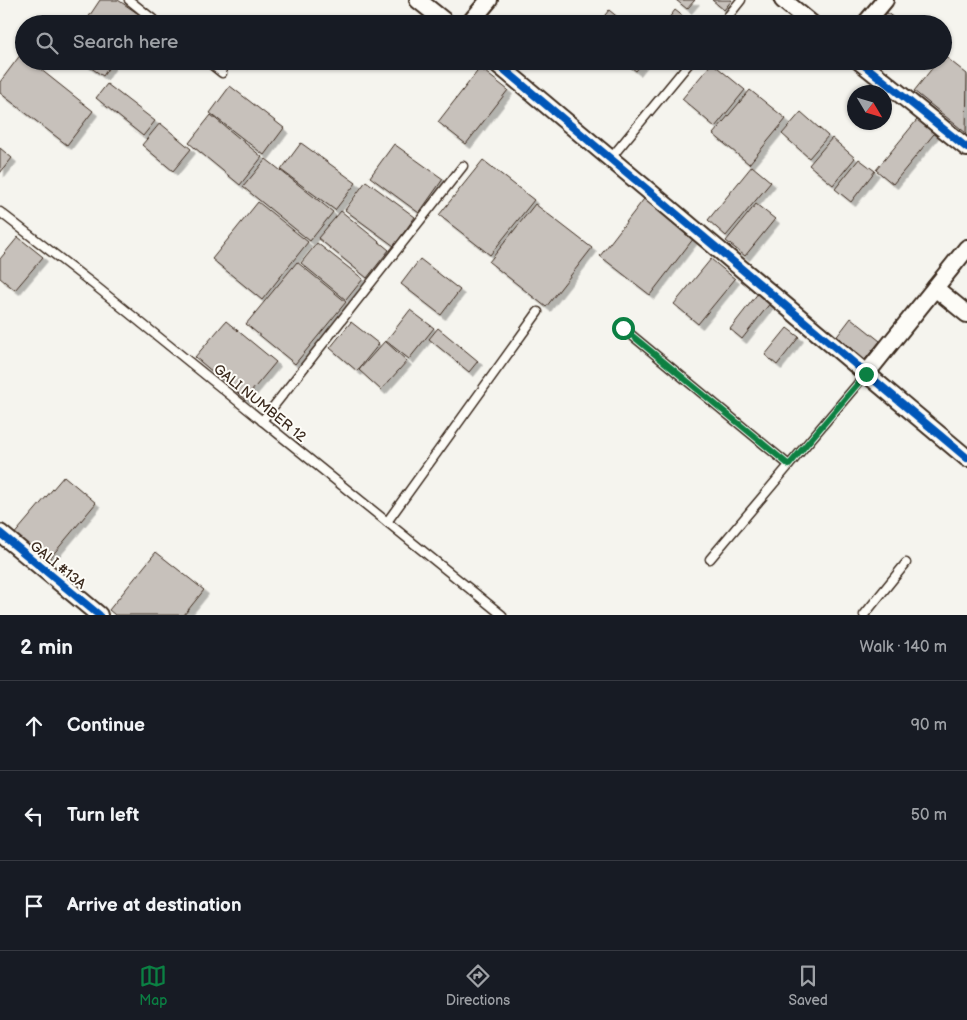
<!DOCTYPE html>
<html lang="en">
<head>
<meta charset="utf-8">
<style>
	:root { --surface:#171b24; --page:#20242c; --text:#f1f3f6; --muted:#9ea1a6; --line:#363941; --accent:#0b8043 }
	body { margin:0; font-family:"Balsamiq Sans",sans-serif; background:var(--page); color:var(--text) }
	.compass { position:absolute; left:847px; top:85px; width:45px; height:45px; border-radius:50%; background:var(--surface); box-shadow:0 1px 4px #0004; rotate:128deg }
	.stop { position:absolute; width:15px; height:15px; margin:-11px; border:4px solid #0b8043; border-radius:50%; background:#fff }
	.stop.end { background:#0b8043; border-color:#fff; box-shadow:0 1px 5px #0008 }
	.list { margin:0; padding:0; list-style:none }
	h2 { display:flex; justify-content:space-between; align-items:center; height:65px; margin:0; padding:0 20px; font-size:21px }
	h2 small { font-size:16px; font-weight:400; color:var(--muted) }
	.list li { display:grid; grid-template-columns:32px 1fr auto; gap:15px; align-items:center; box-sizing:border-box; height:90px; padding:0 20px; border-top:1px solid var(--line) }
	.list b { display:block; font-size:19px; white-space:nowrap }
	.list em { font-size:16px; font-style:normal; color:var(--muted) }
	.icon { flex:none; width:28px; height:28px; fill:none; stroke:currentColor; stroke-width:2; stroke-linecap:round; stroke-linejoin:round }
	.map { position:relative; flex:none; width:967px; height:615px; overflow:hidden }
	.search { position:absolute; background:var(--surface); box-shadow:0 1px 4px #0004; left:15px; right:15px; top:15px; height:55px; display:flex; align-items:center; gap:12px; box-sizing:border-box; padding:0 18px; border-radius:28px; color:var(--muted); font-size:19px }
	.sheet { height:335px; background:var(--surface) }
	nav { display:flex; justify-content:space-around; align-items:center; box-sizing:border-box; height:70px; border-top:1px solid var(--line); background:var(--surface); font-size:14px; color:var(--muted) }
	nav a { display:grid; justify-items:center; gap:2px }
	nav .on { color:var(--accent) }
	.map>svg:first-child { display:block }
	.building { fill:#c7c1bb; stroke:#3b2a1e; filter:url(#shadow) }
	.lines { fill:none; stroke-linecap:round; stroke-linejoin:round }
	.service-casing { stroke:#3b2a1e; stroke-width:11 }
	.minor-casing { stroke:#3b2a1e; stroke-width:20 }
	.service { stroke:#fdfcf7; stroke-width:8 }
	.minor { stroke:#fdfcf7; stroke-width:16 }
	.cycleway-casing { stroke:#fdfcf7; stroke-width:11 }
	.cycleway { stroke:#0057b8; stroke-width:8 }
	.route { stroke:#0b8043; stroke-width:6 }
	.labels { text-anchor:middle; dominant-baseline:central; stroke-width:4; stroke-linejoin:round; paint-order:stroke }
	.street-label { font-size:14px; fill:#3b2a1e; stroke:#fdfcf7 }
</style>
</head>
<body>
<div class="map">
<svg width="967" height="615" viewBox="0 0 967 615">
	<defs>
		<filter id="shadow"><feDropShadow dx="4.5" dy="4.5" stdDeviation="0" flood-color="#0004"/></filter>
	</defs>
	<rect width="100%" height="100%" fill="#f5f4ee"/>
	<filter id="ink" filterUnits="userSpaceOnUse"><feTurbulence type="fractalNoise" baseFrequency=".02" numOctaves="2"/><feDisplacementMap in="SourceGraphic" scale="10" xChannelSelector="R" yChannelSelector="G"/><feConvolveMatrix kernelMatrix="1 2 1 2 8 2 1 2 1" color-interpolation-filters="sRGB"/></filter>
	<g filter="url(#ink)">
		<!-- building -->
		<g class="building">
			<polygon points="100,0 118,0 143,17 139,24 84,24"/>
			<polygon points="676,0 695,0 687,9"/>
			<polygon points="712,0 732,0 724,10"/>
			<polygon points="609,10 626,24 598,24"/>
			<polygon points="675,10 693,24 665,23"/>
			<polygon points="886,12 899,22 898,24 877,24"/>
			<polygon points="21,54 24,56 24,61 30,61 93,111 67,145 0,93 0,82"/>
			<polygon points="943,55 967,74 966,133 914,91 938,61 943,61"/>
			<polygon points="81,61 113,61 103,76"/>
			<polygon points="623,61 644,61 636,71"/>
			<polygon points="712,63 745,90 715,127 682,99"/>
			<polygon points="480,68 508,90 466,144 438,122"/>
			<polygon points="878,82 888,91 884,95 884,92 869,92"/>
			<polygon points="107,84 155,121 143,136 96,98"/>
			<polygon points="230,86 284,128 264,155 210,113"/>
			<polygon points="750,90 786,119 749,164 713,134"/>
			<polygon points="801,112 828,136 809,158 782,134"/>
			<polygon points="211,115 262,157 240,185 189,143"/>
			<polygon points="921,115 938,129 893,184 876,170"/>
			<polygon points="160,123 191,149 173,171 142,145"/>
			<polygon points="832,138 855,158 833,185 809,165"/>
			<polygon points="301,143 356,183 335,210 281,170"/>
			<polygon points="394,144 443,179 419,213 370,177"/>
			<polygon points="0,148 12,158 0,173"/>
			<polygon points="266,159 333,212 310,241 243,187"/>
			<polygon points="859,159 875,171 851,202 835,189"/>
			<polygon points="483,160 534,200 490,255 439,215"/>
			<polygon points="752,166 771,182 726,236 708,220"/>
			<polygon points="366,181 415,217 394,246 345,210"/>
			<polygon points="647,195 697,234 650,295 600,256"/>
			<polygon points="258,202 308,242 262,300 212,259"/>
			<polygon points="535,204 592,248 546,307 489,262"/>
			<polygon points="756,204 775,219 745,256 726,241"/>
			<polygon points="341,211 389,250 367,278 318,238"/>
			<polygon points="18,237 43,257 15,290 0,278 0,259"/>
			<polygon points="317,243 363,279 346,300 301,263"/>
			<polygon points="420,259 460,290 441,315 401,284"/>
			<polygon points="711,259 735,279 698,324 674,304"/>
			<polygon points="297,262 346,302 295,364 246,324"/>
			<polygon points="759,292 771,302 742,339 730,329"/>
			<polygon points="410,310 434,328 409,359 386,341"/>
			<polygon points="851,318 880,341 863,362 835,339"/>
			<polygon points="226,321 276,362 245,399 195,357"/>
			<polygon points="351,322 379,344 357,371 330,348"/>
			<polygon points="438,328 478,361 469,372 429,339"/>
			<polygon points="787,328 799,337 777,365 765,355"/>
			<polygon points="385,341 407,361 381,390 359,370"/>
			<polygon points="64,476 96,503 45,564 12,537"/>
			<polygon points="156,552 204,590 184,615 115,615 109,610"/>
		</g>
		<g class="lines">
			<!-- service casing -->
			<g class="service-casing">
				<g id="service">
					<polyline points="129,0 159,24"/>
					<polyline points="722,24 741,0"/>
					<polyline points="207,61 222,73"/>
					<polyline points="610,159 691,61"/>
					<polyline points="0,212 98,288 502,615"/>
					<polyline points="623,328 789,465"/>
					<polyline points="262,421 463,166"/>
					<polyline points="387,522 538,312"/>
					<polyline points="710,559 866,374"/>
					<polyline points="864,615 906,563"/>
				</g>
			</g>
			<!-- minor casing -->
			<g class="minor-casing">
				<g id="minor">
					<polyline points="418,0 448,24"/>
					<polyline points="783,0 812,24"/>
					<polyline points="469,24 489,0"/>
					<polyline points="865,24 885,0"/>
					<polyline points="494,61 967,458"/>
					<polyline points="859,61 967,148"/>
					<polyline points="935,288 967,314"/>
					<polyline points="866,374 967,248"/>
					<polyline points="0,533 99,615"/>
				</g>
			</g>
			<!-- service -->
			<use href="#service" class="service"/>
			<!-- minor -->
			<use href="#minor" class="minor"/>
			<!-- cycleway casing -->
			<g class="cycleway-casing">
				<g id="cycleway">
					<polyline points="494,61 967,458"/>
					<polyline points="859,61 967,148"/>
					<polyline points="0,533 99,615"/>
				</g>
			</g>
			<!-- cycleway -->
			<use href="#cycleway" class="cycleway"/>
		</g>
	</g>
	<g class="lines" filter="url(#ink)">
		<!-- route -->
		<polyline class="route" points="623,328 789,465 866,374"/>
	</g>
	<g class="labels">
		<!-- street labels -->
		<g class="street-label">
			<text transform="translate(260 403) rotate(39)">GALI NUMBER 12</text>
			<text transform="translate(58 565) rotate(39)">GALI #13A</text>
		</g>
	</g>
</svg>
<svg class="compass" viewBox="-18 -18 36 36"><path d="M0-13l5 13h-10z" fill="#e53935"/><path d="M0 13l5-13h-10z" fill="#9ea1a6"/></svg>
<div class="stop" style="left:623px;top:328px"></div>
<div class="stop end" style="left:866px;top:374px"></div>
<div class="search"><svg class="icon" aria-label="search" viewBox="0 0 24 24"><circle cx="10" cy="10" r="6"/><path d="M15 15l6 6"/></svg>Search here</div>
</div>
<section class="sheet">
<h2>2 min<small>Walk · 140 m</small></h2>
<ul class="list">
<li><svg class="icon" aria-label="ahead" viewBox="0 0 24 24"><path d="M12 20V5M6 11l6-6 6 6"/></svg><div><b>Continue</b></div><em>90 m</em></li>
<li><svg class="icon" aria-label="left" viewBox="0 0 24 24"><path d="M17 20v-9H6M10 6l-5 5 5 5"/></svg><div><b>Turn left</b></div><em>50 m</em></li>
<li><svg class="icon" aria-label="arrive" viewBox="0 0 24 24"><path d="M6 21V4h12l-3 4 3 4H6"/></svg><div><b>Arrive at destination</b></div></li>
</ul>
</section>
<nav>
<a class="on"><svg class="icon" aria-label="map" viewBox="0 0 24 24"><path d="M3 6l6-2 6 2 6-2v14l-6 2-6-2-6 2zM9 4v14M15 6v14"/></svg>Map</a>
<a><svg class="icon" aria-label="directions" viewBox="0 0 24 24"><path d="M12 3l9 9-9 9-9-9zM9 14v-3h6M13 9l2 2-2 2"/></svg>Directions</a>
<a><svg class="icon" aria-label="saved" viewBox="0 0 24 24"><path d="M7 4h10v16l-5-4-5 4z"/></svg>Saved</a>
</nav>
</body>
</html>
